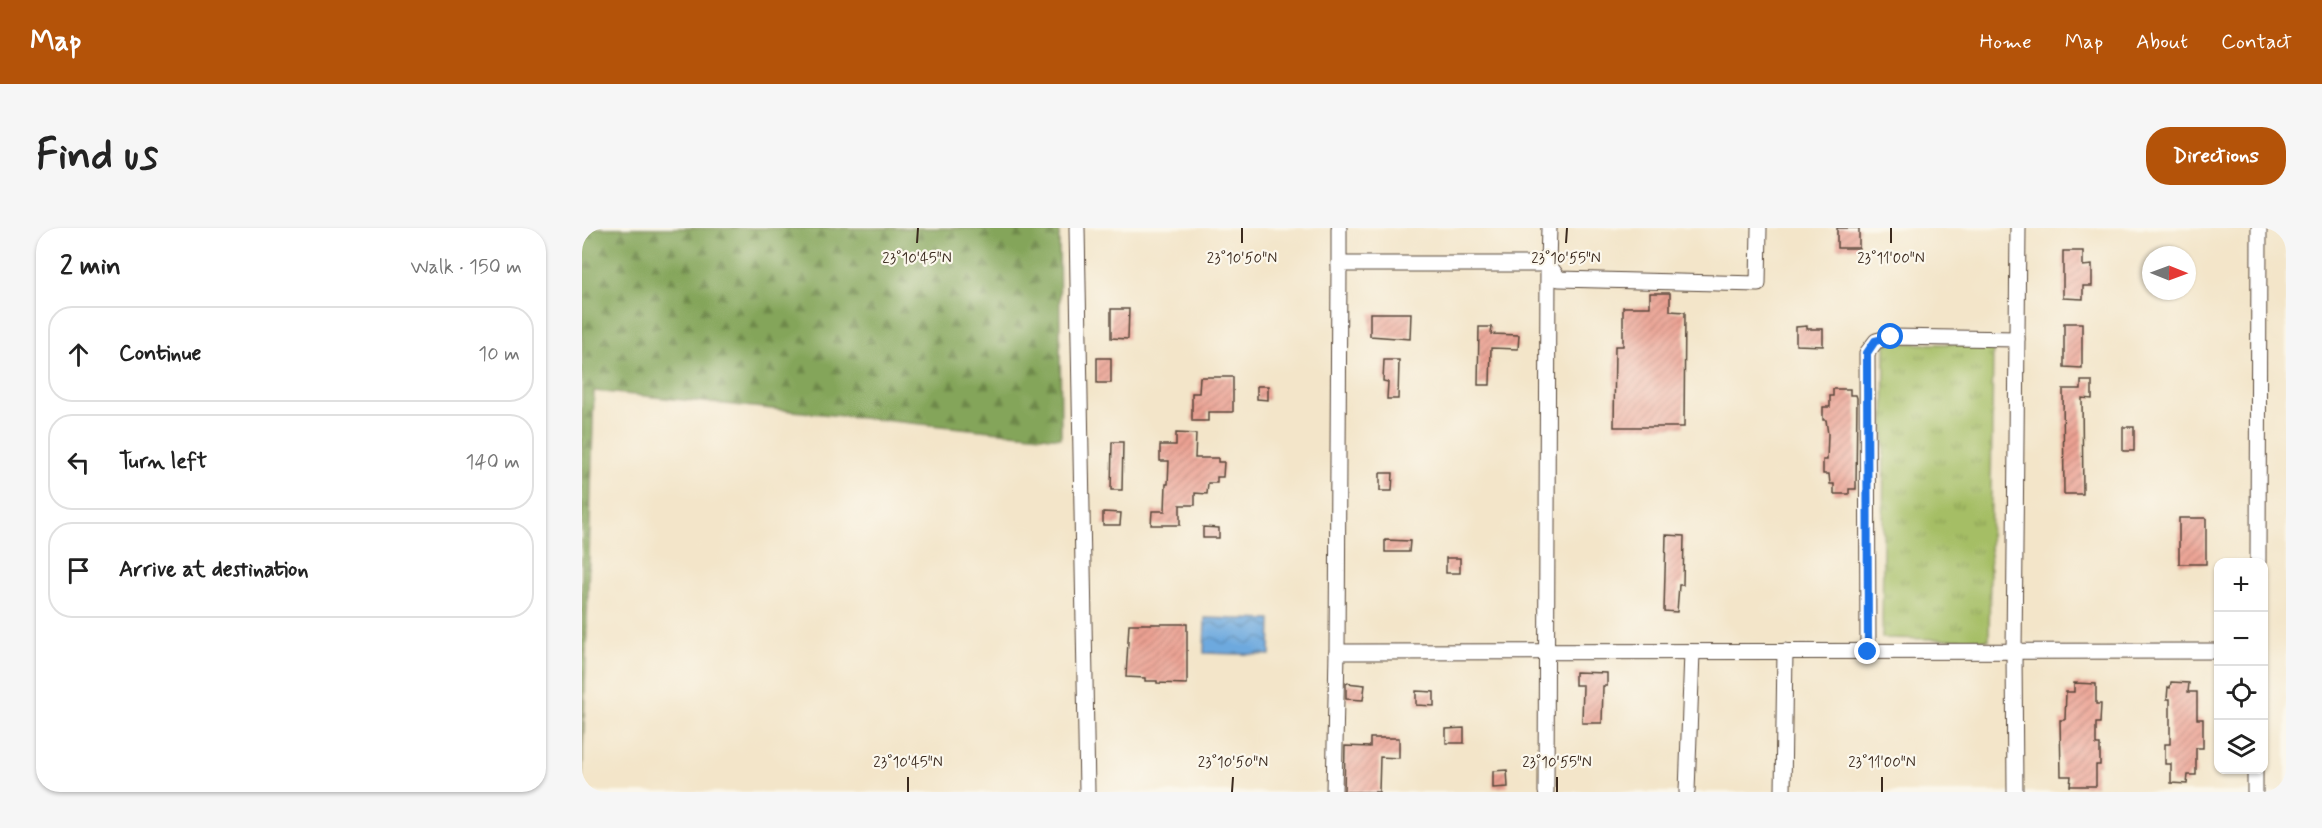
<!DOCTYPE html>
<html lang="en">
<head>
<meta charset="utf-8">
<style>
	:root { --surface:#fff; --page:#f6f6f6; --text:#222; --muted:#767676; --line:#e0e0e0; --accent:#b45309 }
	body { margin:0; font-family:Mynerve,sans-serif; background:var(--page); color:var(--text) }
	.controls { position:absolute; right:18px; bottom:18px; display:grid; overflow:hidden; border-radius:12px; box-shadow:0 2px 4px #0004 }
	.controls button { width:54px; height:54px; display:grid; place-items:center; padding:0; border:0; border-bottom:2px solid var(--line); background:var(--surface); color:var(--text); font:30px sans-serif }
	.compass { position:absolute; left:1560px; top:18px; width:54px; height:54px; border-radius:50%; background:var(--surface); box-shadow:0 2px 4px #0004; rotate:91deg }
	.stop { position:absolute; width:18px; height:18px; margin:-14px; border:4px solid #1a73e8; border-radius:50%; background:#fff }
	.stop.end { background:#1a73e8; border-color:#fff; box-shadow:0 2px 6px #0008 }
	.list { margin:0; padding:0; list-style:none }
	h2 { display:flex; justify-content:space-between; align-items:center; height:78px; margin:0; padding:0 24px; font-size:26px }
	h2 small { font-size:20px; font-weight:400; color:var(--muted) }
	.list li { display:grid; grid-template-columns:39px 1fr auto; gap:18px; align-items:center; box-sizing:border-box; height:96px; margin:0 12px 12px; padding:0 12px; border:2px solid var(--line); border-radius:24px }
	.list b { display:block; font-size:22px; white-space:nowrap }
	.list em { font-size:20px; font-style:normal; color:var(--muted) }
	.icon { flex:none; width:33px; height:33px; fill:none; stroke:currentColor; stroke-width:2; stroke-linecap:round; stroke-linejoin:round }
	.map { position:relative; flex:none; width:1704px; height:564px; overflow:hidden; border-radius:24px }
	header { display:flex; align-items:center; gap:36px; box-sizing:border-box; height:84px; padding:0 30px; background:var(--accent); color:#fff }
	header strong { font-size:28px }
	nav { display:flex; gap:33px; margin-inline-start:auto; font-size:21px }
	.intro { display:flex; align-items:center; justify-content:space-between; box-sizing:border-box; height:144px; padding:0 36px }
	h1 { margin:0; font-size:42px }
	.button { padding:15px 27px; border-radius:24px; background:var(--accent); color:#fff; font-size:21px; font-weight:700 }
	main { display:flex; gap:36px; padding:0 36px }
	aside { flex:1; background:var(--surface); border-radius:24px; box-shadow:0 2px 4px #0004 }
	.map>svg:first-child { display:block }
	.forest { fill:url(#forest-firs); stroke:#60683c; stroke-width:1.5 }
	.park { fill:url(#park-tufts); stroke:#707442; stroke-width:1.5 }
	.water { fill:url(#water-waves); stroke:#546a7e; stroke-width:1.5 }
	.building { fill:url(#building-hatch) }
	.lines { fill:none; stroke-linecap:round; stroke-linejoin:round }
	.minor-casing { stroke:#574638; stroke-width:17 }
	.minor { stroke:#fff; stroke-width:15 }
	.route { stroke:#1a73e8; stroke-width:8 }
	.ticks { fill:none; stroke:#3b2a1e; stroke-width:2 }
	.ticks-label { font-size:15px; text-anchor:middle; fill:#3b2a1e; stroke:#fbf7ec; stroke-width:4.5; stroke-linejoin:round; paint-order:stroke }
</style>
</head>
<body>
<header>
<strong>Map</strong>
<nav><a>Home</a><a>Map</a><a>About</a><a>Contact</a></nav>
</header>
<div class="intro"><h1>Find us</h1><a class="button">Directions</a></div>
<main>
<aside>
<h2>2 min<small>Walk · 150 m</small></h2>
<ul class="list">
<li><svg class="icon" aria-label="ahead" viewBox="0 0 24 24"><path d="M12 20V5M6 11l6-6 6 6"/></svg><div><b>Continue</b></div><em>10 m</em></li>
<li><svg class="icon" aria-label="left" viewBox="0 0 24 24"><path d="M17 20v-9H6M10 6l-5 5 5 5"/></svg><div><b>Turn left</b></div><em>140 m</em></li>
<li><svg class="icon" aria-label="arrive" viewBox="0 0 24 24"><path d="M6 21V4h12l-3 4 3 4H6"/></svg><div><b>Arrive at destination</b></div></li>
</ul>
</aside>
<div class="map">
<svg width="1704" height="564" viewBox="0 0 1704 564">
	<defs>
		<pattern id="forest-firs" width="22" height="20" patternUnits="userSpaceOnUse" patternTransform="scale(1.5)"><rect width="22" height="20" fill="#84a55a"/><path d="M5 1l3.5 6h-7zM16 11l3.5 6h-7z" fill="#6d874a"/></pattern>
		<pattern id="park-tufts" width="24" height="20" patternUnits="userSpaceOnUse" patternTransform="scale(1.5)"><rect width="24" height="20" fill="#a5be65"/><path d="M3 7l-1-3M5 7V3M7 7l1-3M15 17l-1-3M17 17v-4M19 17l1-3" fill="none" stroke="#889b53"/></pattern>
		<pattern id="water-waves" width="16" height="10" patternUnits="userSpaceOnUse" patternTransform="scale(1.5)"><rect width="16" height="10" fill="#6da9de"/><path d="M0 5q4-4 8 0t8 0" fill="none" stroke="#5b8ab3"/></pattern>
		<pattern id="building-hatch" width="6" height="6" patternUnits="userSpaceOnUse" patternTransform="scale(1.5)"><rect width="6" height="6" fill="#eba193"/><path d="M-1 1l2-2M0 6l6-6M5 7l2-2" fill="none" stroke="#c08377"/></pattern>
	</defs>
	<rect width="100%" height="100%" fill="#fbf7ec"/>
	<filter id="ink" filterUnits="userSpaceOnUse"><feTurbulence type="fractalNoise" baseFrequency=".0167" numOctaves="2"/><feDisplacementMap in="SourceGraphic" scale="12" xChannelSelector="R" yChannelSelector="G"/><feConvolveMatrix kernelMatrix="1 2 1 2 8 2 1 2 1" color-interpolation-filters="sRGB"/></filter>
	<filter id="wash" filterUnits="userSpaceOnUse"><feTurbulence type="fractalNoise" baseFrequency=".008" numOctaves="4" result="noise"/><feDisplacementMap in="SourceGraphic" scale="24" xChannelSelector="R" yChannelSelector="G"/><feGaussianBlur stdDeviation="1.35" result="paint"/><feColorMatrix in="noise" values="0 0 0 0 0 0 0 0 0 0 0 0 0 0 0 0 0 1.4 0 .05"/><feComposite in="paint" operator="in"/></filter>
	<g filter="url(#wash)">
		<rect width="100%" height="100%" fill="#f3e5c9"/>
		<!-- forest -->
		<polygon class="forest" points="0,0 477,0 479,210 12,163 0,560"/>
		<!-- park -->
		<polygon class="park" points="1303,115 1411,117 1407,412 1300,410"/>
		<!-- water -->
		<polygon class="water" points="623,390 689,392 688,427 622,425"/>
		<g id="blocks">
			<!-- building -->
			<g class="building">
				<rect x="1255" y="0" width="22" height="20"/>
				<polygon points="1481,23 1501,23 1501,38 1510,37 1510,58 1501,58 1501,71 1481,70"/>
				<polygon points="1068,65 1088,65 1088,83 1103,84 1102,199 1032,199 1033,118 1041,118 1041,79 1068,79"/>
				<polygon points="529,81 547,81 546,111 529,110"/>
				<polygon points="788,85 829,85 828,111 788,108"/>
				<polygon points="1482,95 1500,95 1500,140 1482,139"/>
				<polygon points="1225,98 1225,101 1241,101 1241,118 1214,117 1214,99"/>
				<polygon points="897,99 910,99 909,106 937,107 936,121 909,120 908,157 896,157"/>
				<rect x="515" y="130" width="14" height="25"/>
				<polygon points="802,132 817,132 816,171 805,171 806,154 801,153"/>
				<polygon points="618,149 651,149 651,184 626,184 626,193 610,193 610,165 617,165"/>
				<polygon points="1499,153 1510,153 1510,171 1500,170 1501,266 1482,266 1481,161 1499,161"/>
				<polygon points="675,158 686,158 686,172 675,171"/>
				<polygon points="1251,161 1268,161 1268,167 1274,167 1275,170 1274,261 1267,261 1267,266 1252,266 1252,256 1248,256 1247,246 1241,246 1241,232 1245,232 1246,206 1244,192 1241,192 1241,179 1248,179 1248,168 1251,168"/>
				<rect x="1541" y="199" width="11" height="24"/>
				<polygon points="594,205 614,206 613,230 636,230 636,234 642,234 641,249 635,249 635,255 626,255 625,266 613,265 613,277 598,277 598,297 569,297 570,283 583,283 584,256 586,256 587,233 578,233 578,217 594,217"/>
				<polygon points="530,214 541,214 540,262 529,262"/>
				<polygon points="798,245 811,245 810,263 798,263"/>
				<polygon points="521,284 539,285 538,297 521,297"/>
				<rect x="1597" y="290" width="27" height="46"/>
				<polygon points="621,299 637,300 637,310 621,310"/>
				<polygon points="1084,307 1102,308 1101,357 1097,357 1095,384 1082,383"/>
				<polygon points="803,312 828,313 827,324 803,324"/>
				<rect x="864" y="330" width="14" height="15"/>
				<polygon points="547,396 605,396 605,456 575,455 575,453 563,453 563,450 544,449"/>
				<polygon points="993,444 1025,445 1025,458 1021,458 1020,495 1000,495 1001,457 993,457"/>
				<polygon points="1589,454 1607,455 1606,464 1615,464 1615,491 1621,491 1621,520 1614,520 1614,547 1606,547 1605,556 1589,555 1589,536 1583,536 1583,516 1588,516 1588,471 1585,471 1586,459 1588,460"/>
				<polygon points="764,455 783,457 781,472 764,471"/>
				<polygon points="1492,455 1514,456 1514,476 1519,476 1518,495 1514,495 1514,517 1518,517 1518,537 1514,537 1514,558 1488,558 1489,548 1479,548 1478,492 1483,492 1484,464 1492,464"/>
				<polygon points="834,463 852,464 852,478 834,477"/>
				<polygon points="882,500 882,515 864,515 864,501"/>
				<polygon points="788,510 817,510 817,530 798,529 797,564 762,564 763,518 788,519"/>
				<polygon points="925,542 926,559 911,560 911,543"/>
			</g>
		</g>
	</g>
	<g filter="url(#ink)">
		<use href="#blocks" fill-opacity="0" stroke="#574638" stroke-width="1.5"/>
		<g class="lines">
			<!-- minor casing -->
			<g class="minor-casing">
				<g id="minor">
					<polyline points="495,0 505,564"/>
					<polyline points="757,0 757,36"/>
					<polyline points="967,0 966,36 977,51 1176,56 1177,0"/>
					<polyline points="1676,334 1677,0"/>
					<polyline points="755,424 757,36 966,36 964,564"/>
					<polyline points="1286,424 1285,125 1294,113 1309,109 1435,111"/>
					<polyline points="752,564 755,424 1636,423"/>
					<polyline points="1105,564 1110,424"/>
					<polyline points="1201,564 1203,423"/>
					<polyline points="1433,564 1432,424 1436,0"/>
					<polyline points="1673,564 1673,542"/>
				</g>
			</g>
			<!-- minor -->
			<use href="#minor" class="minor"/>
		</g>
	</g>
	<g class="lines" filter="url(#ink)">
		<!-- route -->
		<polyline class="route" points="1286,424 1285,125 1293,113 1309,109"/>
	</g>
	<!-- ticks -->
	<path class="ticks" d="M335,15l1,-15M660,15v-15M984,15l1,-15M1309,15v-15M326,564v-15M650,564l1,-15M975,564v-15M1300,564v-15"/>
	<g class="ticks-label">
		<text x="335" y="35">23°10'45"N</text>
		<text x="660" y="35">23°10'50"N</text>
		<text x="984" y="35">23°10'55"N</text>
		<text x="1309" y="35">23°11'00"N</text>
		<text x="326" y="539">23°10'45"N</text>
		<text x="651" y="539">23°10'50"N</text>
		<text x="975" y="539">23°10'55"N</text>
		<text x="1300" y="539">23°11'00"N</text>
	</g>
</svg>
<div class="controls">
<button>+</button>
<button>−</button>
<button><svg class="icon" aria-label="locate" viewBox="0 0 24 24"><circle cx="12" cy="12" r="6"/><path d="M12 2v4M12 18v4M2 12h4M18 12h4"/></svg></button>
<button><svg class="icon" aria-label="layers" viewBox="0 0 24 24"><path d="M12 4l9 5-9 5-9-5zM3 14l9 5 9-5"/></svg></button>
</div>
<svg class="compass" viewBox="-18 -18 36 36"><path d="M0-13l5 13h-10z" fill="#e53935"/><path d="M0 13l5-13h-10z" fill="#767676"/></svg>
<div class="stop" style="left:1309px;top:109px"></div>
<div class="stop end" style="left:1286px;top:424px"></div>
</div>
</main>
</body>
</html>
